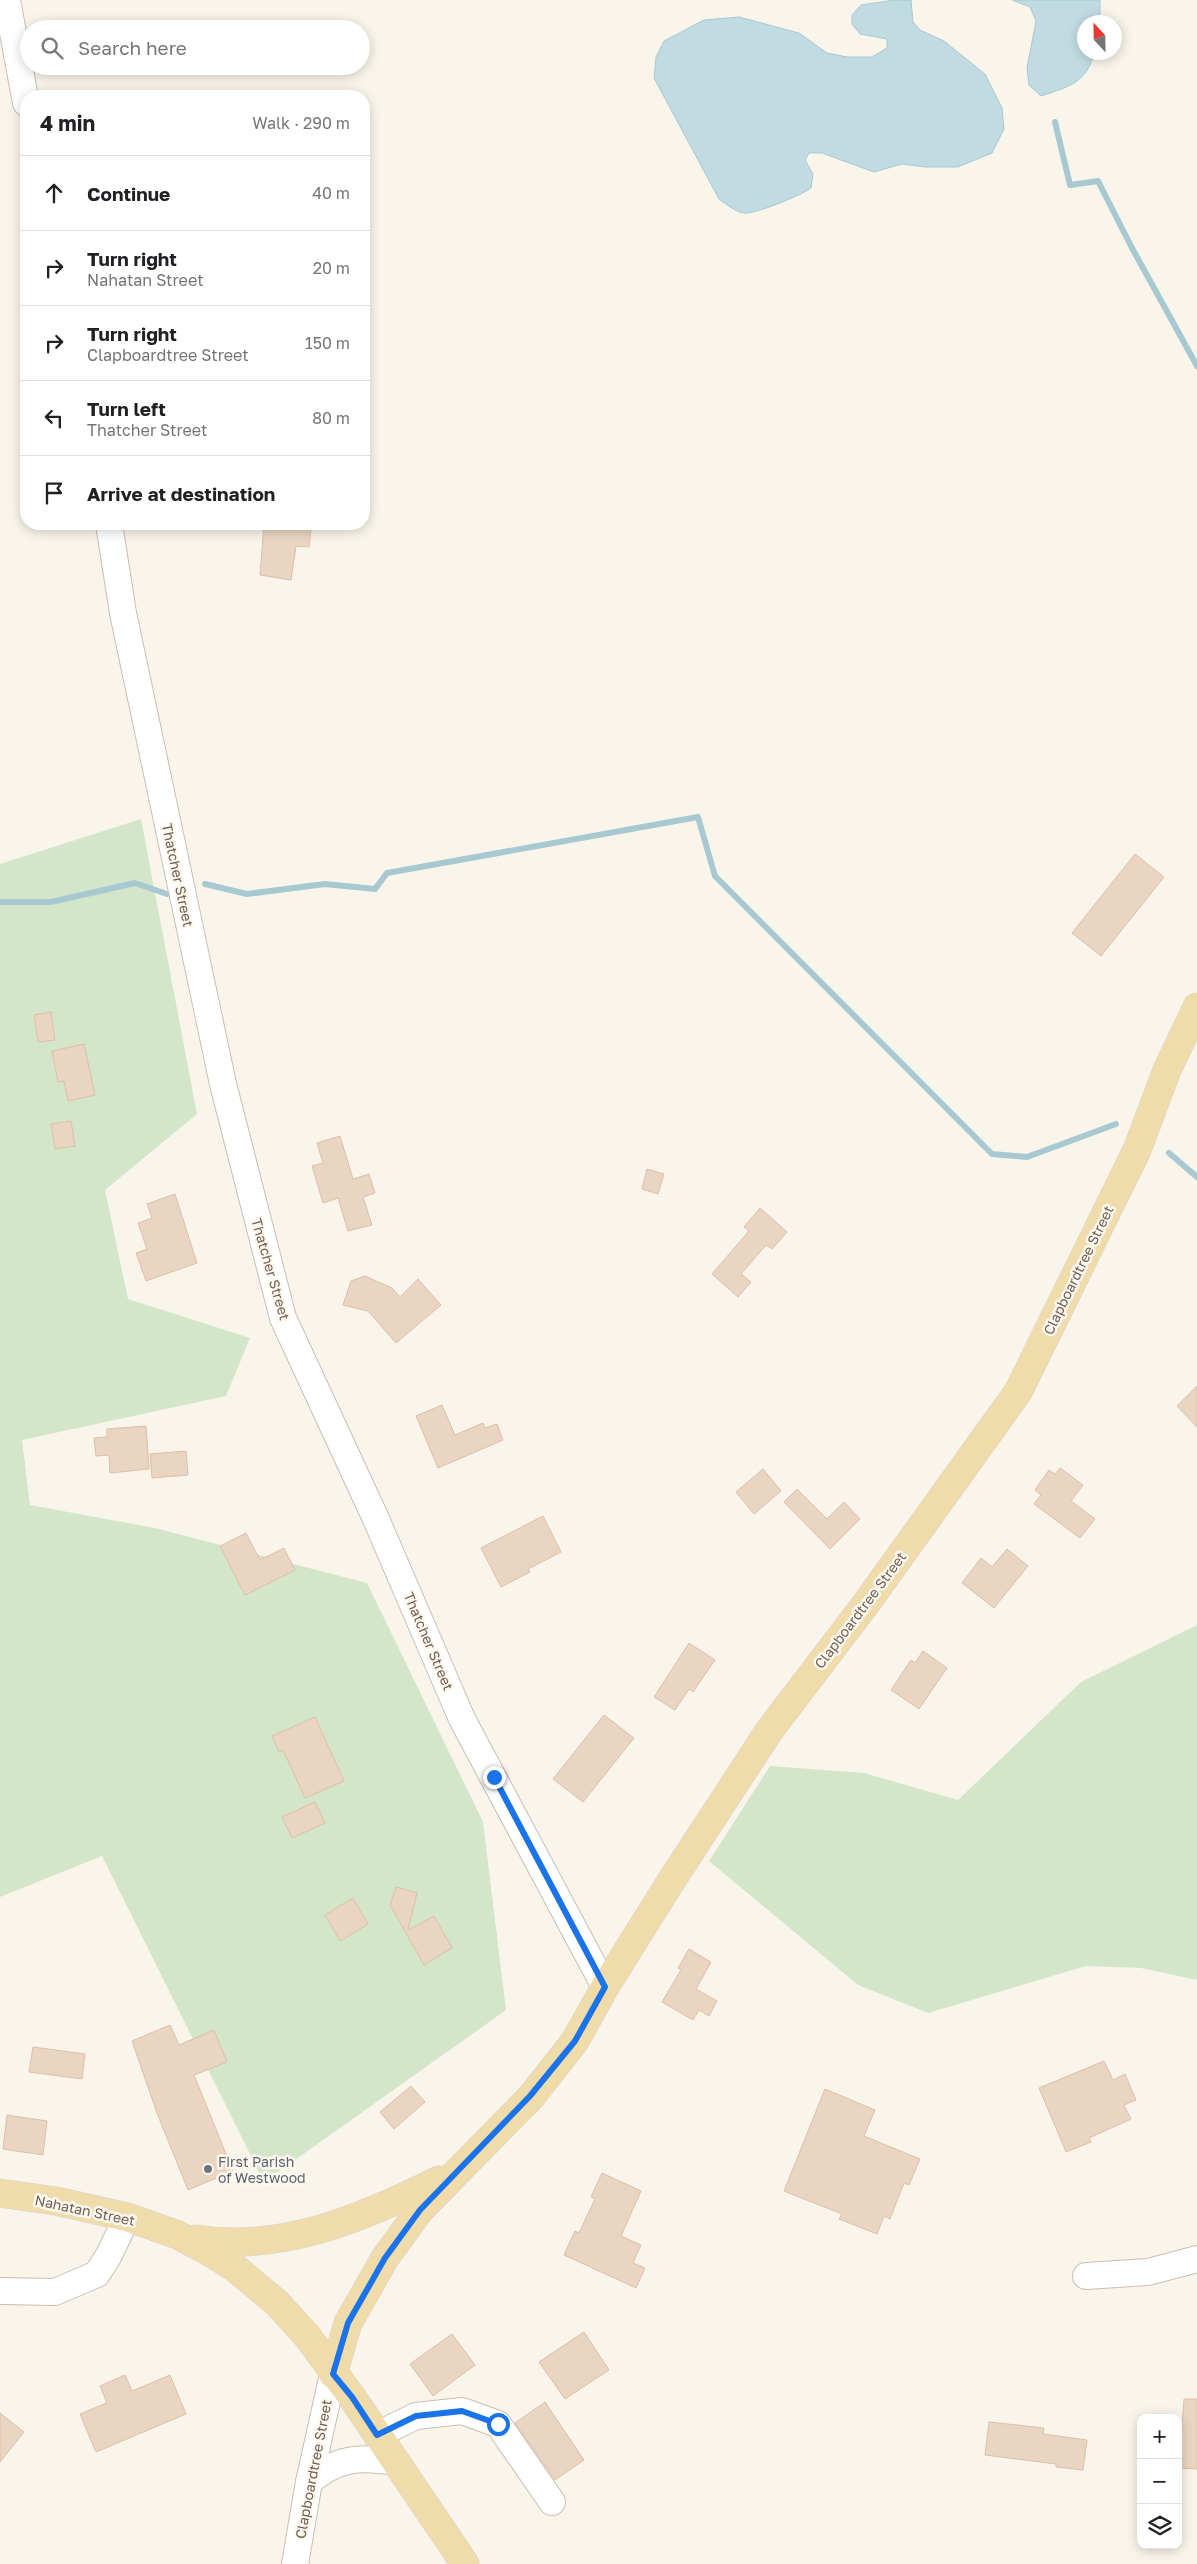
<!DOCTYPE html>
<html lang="en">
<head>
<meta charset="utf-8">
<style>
	:root { --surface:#fff; --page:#f2f2f2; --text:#202124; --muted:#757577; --line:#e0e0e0 }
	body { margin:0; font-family:"Golos Text",sans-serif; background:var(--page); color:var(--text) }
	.controls { position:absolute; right:15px; bottom:15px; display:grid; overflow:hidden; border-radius:10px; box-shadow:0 2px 12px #0003 }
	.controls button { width:45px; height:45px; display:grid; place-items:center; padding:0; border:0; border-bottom:1px solid var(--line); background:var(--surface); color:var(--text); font:25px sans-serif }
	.compass { position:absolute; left:1077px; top:15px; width:45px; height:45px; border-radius:50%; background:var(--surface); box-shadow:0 2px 12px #0003; rotate:338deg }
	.stop { position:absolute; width:15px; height:15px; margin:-11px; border:4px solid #1a73e8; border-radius:50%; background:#fff }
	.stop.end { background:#1a73e8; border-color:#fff; box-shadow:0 1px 5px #0008 }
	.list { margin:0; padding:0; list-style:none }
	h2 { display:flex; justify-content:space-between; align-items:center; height:65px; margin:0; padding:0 20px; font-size:21px }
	h2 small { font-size:16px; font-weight:400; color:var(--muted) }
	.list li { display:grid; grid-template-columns:32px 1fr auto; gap:15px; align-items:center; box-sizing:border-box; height:75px; padding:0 20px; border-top:1px solid var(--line) }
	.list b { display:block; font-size:19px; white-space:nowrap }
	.list p { margin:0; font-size:16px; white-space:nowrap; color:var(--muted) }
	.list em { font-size:16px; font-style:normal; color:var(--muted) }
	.icon { flex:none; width:28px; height:28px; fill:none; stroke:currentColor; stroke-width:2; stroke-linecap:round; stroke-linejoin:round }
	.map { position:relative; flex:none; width:1197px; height:2564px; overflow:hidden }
	.search { position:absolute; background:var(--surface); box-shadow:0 2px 12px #0003; left:20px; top:20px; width:350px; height:55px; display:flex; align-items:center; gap:12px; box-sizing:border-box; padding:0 18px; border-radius:28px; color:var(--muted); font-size:19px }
	.panel { position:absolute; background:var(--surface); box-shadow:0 2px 12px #0003; left:20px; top:90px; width:350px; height:440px; border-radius:20px }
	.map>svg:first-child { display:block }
	.green { fill:#d3e6c9 }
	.water { fill:#c0dbe1; stroke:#a8c9d2 }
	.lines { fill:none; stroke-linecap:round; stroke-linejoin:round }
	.stream { stroke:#a8c9d2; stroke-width:6 }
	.building { fill:#ead5c3; stroke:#ddbfa7 }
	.minor-casing { stroke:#cbbdb1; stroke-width:28 }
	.major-casing { stroke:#d8d2ce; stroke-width:29 }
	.minor { stroke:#fff; stroke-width:26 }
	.major { stroke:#f0dbaa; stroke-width:28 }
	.route { stroke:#1a73e8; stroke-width:6 }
	.worship-dot { fill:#6b7280; stroke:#fdf9f0; stroke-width:2 }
	.labels { text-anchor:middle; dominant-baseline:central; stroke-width:5; stroke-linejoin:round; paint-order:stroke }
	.street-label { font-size:14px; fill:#725e50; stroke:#fdf9f0 }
	.worship-label { font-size:14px; fill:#5b616d; stroke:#fdf9f0; text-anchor:start }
</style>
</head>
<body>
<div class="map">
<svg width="1197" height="2564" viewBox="0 0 1197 2564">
	<rect width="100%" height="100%" fill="#faf5ea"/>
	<!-- green -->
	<g class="green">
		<polygon points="141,819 197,1114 105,1190 128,1299 250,1338 226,1396 22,1440 30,1505 155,1528 367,1583 483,1822 506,2010 264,2182 102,1856 0,1897 0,864"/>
		<polygon points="1197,1625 1197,1980 1141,1968 1086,1966 928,2013 858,1985 709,1861 770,1766 864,1773 958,1800 1081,1682"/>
	</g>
	<!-- water -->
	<g class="water">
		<path d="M895,0h16l2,22 7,8 24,11 41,33 17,34 2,21 -12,24 -34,14h-33l-23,-3 -28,8 -52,-19h-13l-4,7 8,14 -2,14c-11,8 -49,23 -63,25 -10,1 -21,-8 -29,-14l-65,-121 2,-21 8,-16 40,-21 35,-3 60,16 28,20 20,4h25l15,-9v-9l-27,-5 -8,-10v-9l9,-10z"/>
		<path d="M1012,0h88v22h-16v30l10,1c-7,30 -26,34 -53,43l-12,-11 -2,-17 9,-47 -6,-14z"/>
	</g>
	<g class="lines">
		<!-- stream -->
		<g class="stream">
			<polyline points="1055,122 1070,185 1098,181 1132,248 1197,366"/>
			<polyline points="205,884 247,894 325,884 375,889 387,873 698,817 715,876 992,1154 1027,1157 1116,1124"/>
			<polyline points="0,902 51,902 135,883 167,894"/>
			<polyline points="1169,1153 1197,1177"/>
		</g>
	</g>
	<!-- building -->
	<g class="building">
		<polygon points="264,524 298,524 298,529 311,530 309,547 296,546 291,580 260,575"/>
		<polygon points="1135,854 1164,877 1101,956 1072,933"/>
		<polygon points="51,1012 55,1040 38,1042 34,1015"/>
		<polygon points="84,1044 95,1095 68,1101 64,1081 58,1082 52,1051"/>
		<polygon points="71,1121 75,1146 55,1149 51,1124"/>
		<polygon points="340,1136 353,1179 369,1174 375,1193 363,1197 372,1225 348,1231 338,1198 323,1203 312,1166 323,1163 317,1143"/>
		<polygon points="647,1169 664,1174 658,1194 642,1189"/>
		<polygon points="175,1194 197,1263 146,1281 136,1253 147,1249 138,1223 152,1218 147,1204"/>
		<polygon points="760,1208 787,1232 772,1249 766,1245 741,1274 751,1282 738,1297 712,1274 749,1231 744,1227"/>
		<polygon points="365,1276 392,1288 400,1297 418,1279 441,1305 396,1343 368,1311 343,1305 351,1281"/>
		<polygon points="1197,1386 1197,1427 1177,1406"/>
		<polygon points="442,1405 455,1435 483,1423 485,1428 497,1424 503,1440 438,1468 416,1416"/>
		<polygon points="146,1426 149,1469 110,1473 109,1455 96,1456 94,1438 107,1437 107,1429"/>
		<polygon points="186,1451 188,1475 152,1478 150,1454"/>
		<polygon points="1060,1468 1083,1485 1071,1501 1095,1519 1080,1538 1034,1504 1041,1495 1035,1490 1049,1470 1055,1474"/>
		<polygon points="763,1469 781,1491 754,1514 736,1492"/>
		<polygon points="797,1489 827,1519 844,1502 860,1519 830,1549 784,1502"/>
		<polygon points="543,1516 561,1552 528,1569 530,1572 501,1587 481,1548"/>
		<polygon points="246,1533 260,1560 284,1548 295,1570 245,1595 220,1546"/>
		<polygon points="1007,1549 1028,1566 994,1608 962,1583 981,1558 992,1567"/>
		<polygon points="689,1643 715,1660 693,1692 689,1689 675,1710 654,1697"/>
		<polygon points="923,1651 947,1668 919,1709 891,1690 911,1660 915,1663"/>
		<polygon points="604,1715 634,1738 583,1802 553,1779"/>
		<polygon points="315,1717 344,1781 305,1798 283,1750 279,1752 272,1736"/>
		<polygon points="315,1802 325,1823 292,1838 282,1817"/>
		<polygon points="396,1887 417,1893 408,1930 434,1916 452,1948 424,1965 390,1905"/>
		<polygon points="353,1898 368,1924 340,1941 325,1915"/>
		<polygon points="689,1949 711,1962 696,1989 717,2001 709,2016 699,2010 693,2020 662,2002 681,1970 678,1968"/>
		<polygon points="170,2025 179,2045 214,2030 227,2062 194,2075 233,2171 188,2190 157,2113 132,2041"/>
		<polygon points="33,2047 85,2054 82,2079 29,2072"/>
		<polygon points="1104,2061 1113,2080 1125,2074 1136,2100 1124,2105 1131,2119 1089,2138 1091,2142 1066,2152 1039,2088"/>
		<polygon points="411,2086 425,2102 394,2129 380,2112"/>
		<polygon points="825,2089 875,2110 864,2136 920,2159 909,2185 904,2183 890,2219 884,2216 877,2234 839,2219 842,2214 784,2191"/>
		<polygon points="7,2115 47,2121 43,2155 3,2149"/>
		<polygon points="602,2173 641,2191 621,2236 641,2245 633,2263 645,2268 636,2288 564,2255 575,2231 579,2233 595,2199 591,2197"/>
		<polygon points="584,2332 609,2370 565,2399 539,2362"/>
		<polygon points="452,2334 475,2365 433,2396 410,2364"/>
		<polygon points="125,2375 132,2391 170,2375 186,2414 96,2452 80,2414 107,2403 100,2386"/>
		<polygon points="1184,2399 1197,2399 1197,2469 1179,2468"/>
		<polygon points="545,2402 584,2460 555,2480 515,2423"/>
		<polygon points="0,2413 24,2432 0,2462"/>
		<polygon points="989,2422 1044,2428 1043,2434 1087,2440 1083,2470 1056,2467 1056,2464 985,2455"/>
	</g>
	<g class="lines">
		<!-- minor casing -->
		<g class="minor-casing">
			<g id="minor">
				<polyline points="7,0 26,103"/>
				<polyline points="109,524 123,613 223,1084 283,1318 376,1519 462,1719 605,1987"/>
				<polyline points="1086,2276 1148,2272 1197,2259"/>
				<polyline points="0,2291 55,2292 97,2274 109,2255 127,2217"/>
				<polyline points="377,2435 416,2416 462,2411 498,2424 552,2502"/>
				<path d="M309,2482c27,-24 51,-26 86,-20"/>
				<polyline points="295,2564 309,2482 333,2374"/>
			</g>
		</g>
		<!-- major casing -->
		<g class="major-casing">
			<g id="major">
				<polyline points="0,2193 56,2201 127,2217 178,2235 213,2254 235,2268 277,2303 307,2336 352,2397 465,2564"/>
				<path d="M196,2239c85,14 169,-22 243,-59"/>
				<polyline points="333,2374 348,2323 385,2258 420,2210 531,2097 575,2041 605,1987 668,1886 769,1731 865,1605 1018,1392 1137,1150 1167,1070 1197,1007"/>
			</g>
		</g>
		<!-- minor -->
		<use href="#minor" class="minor"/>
		<!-- major -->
		<use href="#major" class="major"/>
	</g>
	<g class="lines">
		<!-- route -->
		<polyline class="route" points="494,1777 605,1987 575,2041 530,2096 420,2210 385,2258 348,2323 333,2374 352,2397 377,2435 416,2416 462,2411 498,2424"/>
	</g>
	<!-- markers -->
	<circle class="worship-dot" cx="208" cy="2169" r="5"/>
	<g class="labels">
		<!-- street labels -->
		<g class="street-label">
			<text transform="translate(178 875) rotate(78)">Thatcher Street</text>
			<text transform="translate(271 1269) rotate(74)">Thatcher Street</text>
			<text transform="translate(1078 1270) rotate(-64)">Clapboardtree Street</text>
			<text transform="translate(860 1610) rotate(-53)">Clapboardtree Street</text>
			<text transform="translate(429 1641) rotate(67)">Thatcher Street</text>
			<text transform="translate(85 2210) rotate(12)">Nahatan Street</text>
			<text transform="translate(313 2469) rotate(-79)">Clapboardtree Street</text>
		</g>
		<!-- worship labels -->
		<g class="worship-label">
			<text x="218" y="2161">First Parish<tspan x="218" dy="16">of Westwood</tspan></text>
		</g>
	</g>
</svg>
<div class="controls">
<button>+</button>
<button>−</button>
<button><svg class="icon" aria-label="layers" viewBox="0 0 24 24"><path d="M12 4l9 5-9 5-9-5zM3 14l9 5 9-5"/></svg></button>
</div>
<svg class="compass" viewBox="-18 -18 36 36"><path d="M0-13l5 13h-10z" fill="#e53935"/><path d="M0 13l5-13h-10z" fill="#757577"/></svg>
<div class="stop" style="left:498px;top:2424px"></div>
<div class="stop end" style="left:494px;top:1777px"></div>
<div class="search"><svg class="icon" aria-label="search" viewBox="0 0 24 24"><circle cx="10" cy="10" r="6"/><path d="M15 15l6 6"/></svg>Search here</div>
<section class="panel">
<h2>4 min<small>Walk · 290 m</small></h2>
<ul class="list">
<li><svg class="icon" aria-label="ahead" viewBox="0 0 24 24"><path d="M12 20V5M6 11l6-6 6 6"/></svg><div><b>Continue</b></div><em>40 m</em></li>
<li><svg class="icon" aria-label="right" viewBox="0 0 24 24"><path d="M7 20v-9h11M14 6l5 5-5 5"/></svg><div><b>Turn right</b><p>Nahatan Street</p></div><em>20 m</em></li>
<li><svg class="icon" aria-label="right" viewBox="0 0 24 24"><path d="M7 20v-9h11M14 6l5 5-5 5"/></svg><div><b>Turn right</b><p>Clapboardtree Street</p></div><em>150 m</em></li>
<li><svg class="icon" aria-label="left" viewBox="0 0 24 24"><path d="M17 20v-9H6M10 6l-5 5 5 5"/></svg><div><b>Turn left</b><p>Thatcher Street</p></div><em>80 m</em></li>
<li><svg class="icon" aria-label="arrive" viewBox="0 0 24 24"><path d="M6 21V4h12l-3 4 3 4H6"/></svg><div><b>Arrive at destination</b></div></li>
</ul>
</section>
</div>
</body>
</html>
